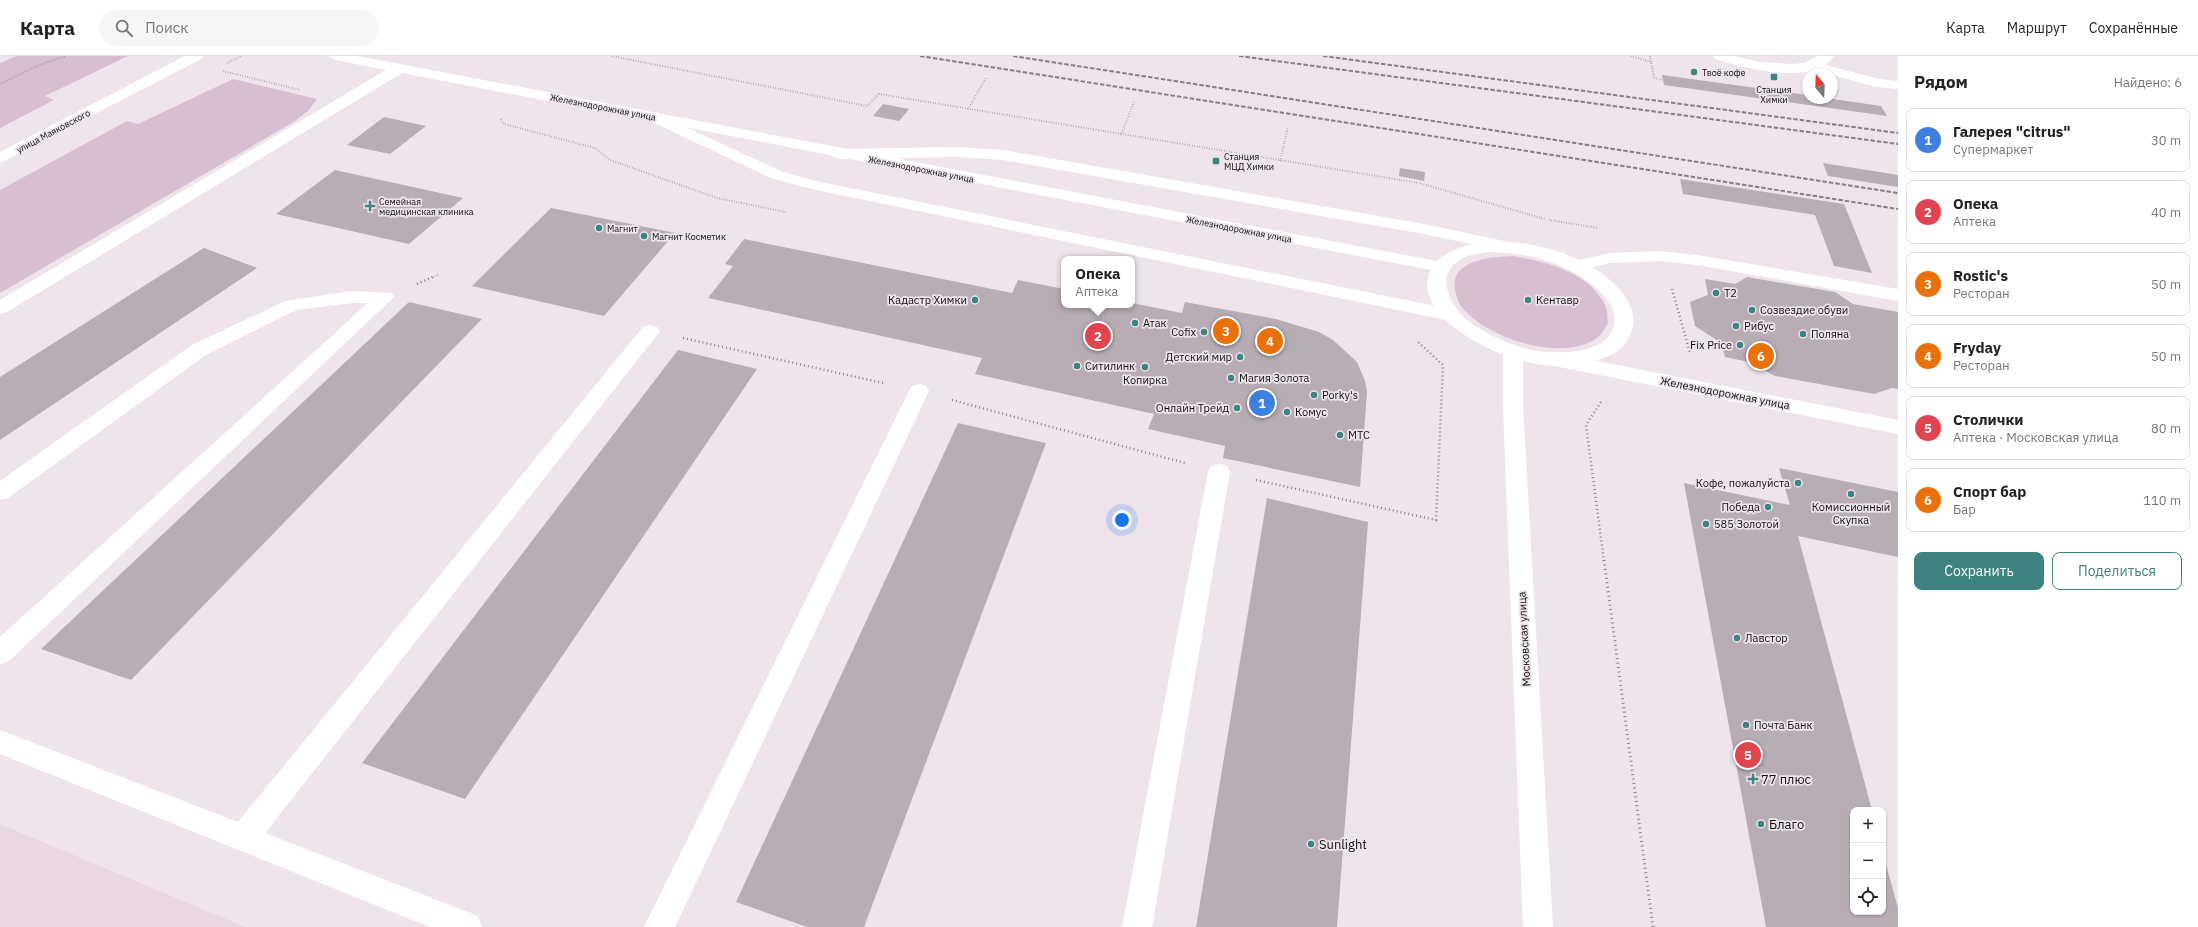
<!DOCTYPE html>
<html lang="ru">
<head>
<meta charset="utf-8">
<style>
	:root { --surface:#fff; --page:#f6f6f6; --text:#222; --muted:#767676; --line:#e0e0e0; --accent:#3d8481 }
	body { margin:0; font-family:"IBM Plex Sans",sans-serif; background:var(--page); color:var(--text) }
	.controls { position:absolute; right:12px; bottom:12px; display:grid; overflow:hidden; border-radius:8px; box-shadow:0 1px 3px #0004 }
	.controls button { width:36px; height:36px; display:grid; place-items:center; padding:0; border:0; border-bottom:1px solid var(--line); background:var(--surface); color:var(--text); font:20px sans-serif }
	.compass { position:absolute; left:1802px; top:12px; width:36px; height:36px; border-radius:50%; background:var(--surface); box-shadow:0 1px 3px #0004; rotate:341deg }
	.you { position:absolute; left:1122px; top:464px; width:14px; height:14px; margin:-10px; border:3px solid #fff; border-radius:50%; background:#1a73e8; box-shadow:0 0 0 6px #1a73e833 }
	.badge { display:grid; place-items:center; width:26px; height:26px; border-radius:50%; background:var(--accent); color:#fff; font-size:13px; font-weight:700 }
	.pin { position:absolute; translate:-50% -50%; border:2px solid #fff; box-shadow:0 1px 4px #0006 }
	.popup { position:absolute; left:1061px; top:200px; width:74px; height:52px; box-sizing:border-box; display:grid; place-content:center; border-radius:8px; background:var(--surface); filter:drop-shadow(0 1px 3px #0005); font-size:13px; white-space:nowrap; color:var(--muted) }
	.popup b { font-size:15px; color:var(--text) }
	.popup::after { content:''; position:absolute; left:50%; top:100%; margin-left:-8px; border:8px solid transparent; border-top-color:var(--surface) }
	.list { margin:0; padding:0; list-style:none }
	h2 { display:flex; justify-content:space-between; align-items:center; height:52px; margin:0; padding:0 16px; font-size:17px }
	h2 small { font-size:13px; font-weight:400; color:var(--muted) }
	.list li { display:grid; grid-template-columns:26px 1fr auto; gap:12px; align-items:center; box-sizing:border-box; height:64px; margin:0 8px 8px; padding:0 8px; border:1px solid var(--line); border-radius:8px }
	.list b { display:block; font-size:15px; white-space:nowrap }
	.list p { margin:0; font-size:13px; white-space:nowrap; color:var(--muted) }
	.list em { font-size:13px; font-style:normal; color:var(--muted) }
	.actions { display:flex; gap:8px; padding:12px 16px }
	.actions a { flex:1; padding:9px 0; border:1px solid var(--accent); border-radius:8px; text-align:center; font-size:14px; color:var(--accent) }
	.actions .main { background:var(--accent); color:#fff }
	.icon { flex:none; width:22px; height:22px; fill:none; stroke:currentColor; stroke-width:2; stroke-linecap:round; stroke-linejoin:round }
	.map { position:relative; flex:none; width:1898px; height:871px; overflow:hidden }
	header { display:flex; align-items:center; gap:24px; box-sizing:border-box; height:56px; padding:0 20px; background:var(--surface); border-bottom:1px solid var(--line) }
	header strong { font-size:19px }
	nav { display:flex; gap:22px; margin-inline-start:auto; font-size:14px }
	.search { width:280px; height:36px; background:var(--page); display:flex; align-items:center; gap:10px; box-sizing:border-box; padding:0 14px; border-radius:22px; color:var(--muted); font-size:15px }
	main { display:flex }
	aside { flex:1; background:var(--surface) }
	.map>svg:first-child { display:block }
	.built { fill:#e9d7e4 }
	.green { fill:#d7bed0 }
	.building { fill:#b8adb5 }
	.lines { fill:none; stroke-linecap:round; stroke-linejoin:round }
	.path-far2 { stroke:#898287; stroke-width:2; stroke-dasharray:0.5 2; stroke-linecap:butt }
	.path-far1 { stroke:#898287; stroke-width:2.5; stroke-dasharray:1 3; stroke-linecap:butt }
	.path { stroke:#898287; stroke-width:3; stroke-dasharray:1 3.5; stroke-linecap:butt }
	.lane { fill:#fff; fill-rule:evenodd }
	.street { fill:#fff; fill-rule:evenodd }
	.secondary { fill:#fff; fill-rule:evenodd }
	.rail { stroke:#867f84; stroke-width:2; stroke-dasharray:4.5 2; stroke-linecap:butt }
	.poi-dot { fill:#3d8481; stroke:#efe4ec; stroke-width:1.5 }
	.labels { text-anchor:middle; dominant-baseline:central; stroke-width:3.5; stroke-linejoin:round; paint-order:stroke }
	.far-poi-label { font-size:9px; fill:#0f0c0e; stroke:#efe4ec; text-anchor:start }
	.far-street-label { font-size:9px; fill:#0f0c0e; stroke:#efe4ec }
	.poi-label { font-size:11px; fill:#0f0c0e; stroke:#efe4ec; text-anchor:start }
	.street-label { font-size:11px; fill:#0f0c0e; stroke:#efe4ec }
	.near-poi-label { font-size:13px; fill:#0f0c0e; stroke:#efe4ec; text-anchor:start }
</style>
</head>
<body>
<header>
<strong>Карта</strong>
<div class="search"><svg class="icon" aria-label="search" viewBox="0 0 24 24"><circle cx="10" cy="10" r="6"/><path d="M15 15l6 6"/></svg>Поиск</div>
<nav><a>Карта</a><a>Маршрут</a><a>Сохранённые</a></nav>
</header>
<main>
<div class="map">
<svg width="1898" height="871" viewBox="0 0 1898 871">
	<rect width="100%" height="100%" fill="#efe4ec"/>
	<!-- built -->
	<polygon class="built" points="0,768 245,871 0,871"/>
	<!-- green -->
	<g class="green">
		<polygon points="17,0 128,0 45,40 54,44 0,72 0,7"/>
		<polygon points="233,23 317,43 308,55 292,67 0,237 0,134 127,65 138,68"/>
		<path d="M1513,200c33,6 76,16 92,49 3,5 2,13 3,18 -3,5 -7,12 -11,15 -35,24 -102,2 -130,-25 -7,-6 -11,-15 -12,-24 -5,-30 38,-32 58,-33z"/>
	</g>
	<!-- building -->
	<g class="building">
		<polygon points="1662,19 1808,39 1808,42 1826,42 1881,50 1887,60 1664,29"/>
		<polygon points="883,48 909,53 899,65 873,60"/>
		<polygon points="384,61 426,70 390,98 347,89"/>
		<polygon points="1823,107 1898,119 1898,131 1828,120"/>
		<polygon points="1400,112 1425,116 1424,125 1399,120"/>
		<polygon points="335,114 463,142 409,188 276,158"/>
		<polygon points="1680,123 1844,148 1872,217 1834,210 1815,159 1683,138"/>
		<polygon points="551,152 675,177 604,260 472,230"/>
		<polygon points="744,183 1012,237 1018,224 1064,233 1064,249 1132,249 1132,247 1182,257 1185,246 1276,263 1319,276 1333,284 1357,306 1365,325 1367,336 1360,431 1223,402 1225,390 1148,373 1154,358 975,318 982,302 708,242 733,210 725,208"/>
		<polygon points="204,192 257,212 0,384 0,321"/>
		<polygon points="1747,221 1835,236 1853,248 1898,256 1898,333 1892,332 1874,338 1775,320 1749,306 1725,301 1721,287 1695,270 1690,246 1708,239 1705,223 1735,228"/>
		<polygon points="409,246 482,263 131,624 41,593"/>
		<polygon points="678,294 757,313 465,743 362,707"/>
		<polygon points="958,367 1046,387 864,871 807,871 736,846"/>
		<polygon points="1779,412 1898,436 1898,501 1798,480 1872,754 1853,754 1853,856 1883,856 1883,798 1898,852 1898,871 1766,871 1684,427 1790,449"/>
		<polygon points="1267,442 1368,466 1337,871 1196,871"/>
	</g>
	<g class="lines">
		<!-- path-far2 -->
		<g class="path-far2">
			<polyline points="611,0 867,50 879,38 1419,127 1545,163"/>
			<polyline points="1631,0 1651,6"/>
			<polyline points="1650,0 1654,22 1663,24"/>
			<polyline points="227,7 241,0"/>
			<polyline points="223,15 300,34"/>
			<polyline points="0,28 39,9 66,0"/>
			<polyline points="968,53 986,22"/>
			<polyline points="501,63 504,68 595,92 610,104 717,142 786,156"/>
			<polyline points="1121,79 1134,46"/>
			<polyline points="1280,105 1288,71"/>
			<polyline points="1549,164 1598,172"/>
			<polyline points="433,221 439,218"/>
		</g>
		<!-- path-far1 -->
		<g class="path-far1">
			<polyline points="417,228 435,220"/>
			<polyline points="1672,233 1690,297"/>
			<polyline points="683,282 883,327"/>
			<polyline points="952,344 1185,407"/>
			<polyline points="1601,346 1586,369 1604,505"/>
			<polyline points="1256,424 1436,464 1443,309 1418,286"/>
		</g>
		<!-- path -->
		<polyline class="path" points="1604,504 1653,871"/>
		<!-- lane -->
		<g class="lane">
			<polygon points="1811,5 1878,23 1898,25 1898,33 1877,31 1806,12 1804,9 1806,6"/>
			<polygon points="1660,195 1697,199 1898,233 1898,245 1697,209 1660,205 1610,207 1577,215 1571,214 1568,210 1571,206 1610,197"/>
			<polygon points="352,235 392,237 394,241 9,605 0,608 0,581 368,247 352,247 296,254 206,299 8,442 0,444 0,425 192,289 285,245"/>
			<polygon points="650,269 657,271 660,275 657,279 265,777 478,860 482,871 430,871 0,698 0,674 238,766 643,271"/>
			<polygon points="919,328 926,330 929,335 675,871 644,871 909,335 912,330"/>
			<polygon points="1219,408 1227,410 1230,416 1152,871 1122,871 1208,416 1211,410"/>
		</g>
		<!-- street -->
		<g class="street">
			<polygon points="653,56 783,116 815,125 1451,253 1458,255 1460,259 1458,263 1451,265 807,132 771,122 648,64 645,61 648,58"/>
			<polygon points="957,91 1003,94 1424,168 1509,186 1515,187 1518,191 1515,195 1509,196 1424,178 1003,104 957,101 839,103 833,101 831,98 833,95 839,93"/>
			<polygon points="1551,296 1898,364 1898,378 1544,308 1541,303 1544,298"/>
		</g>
		<!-- secondary -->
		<g class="secondary">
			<polygon points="185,0 203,0 201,3 0,107 0,96"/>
			<path d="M328,0h29l43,8 1037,197c14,-12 33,-18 51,-19 47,-3 110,15 138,56 7,11 11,25 4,37 -5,11 -13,18 -24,22 -27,11 -56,11 -83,4v46l30,520h-30l-20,-520v-52c-28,-11 -92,-46 -72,-85l-1029,-197 -395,239 -7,2v-14l386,-230 -51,-10zM1487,196c29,1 56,4 82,18 69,35 58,87 -21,82 -28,-2 -59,-15 -81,-32 -17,-15 -32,-43 -9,-59 8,-6 19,-7 29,-9z"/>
			<path d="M1713,0h21l26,6 32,2 12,-1 14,-7h16c-21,31 -90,12 -119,3z"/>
		</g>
		<!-- rail -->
		<g class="rail">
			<polyline points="920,0 1898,153"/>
			<polyline points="1013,0 1898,137"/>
			<polyline points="1239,0 1898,88"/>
			<polyline points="1323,0 1898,77"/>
		</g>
	</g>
	<!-- markers -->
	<g class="poi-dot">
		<circle cx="1694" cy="16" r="4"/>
		<rect x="1770" y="17" width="8" height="8" rx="2"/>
		<rect x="1212" y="101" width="8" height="8" rx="2"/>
		<path d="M368 144h4v4h4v4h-4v4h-4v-4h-4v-4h4z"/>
		<circle cx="599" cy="172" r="4"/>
		<circle cx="644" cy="180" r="4"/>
		<circle cx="1716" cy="237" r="4"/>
		<circle cx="975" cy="244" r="4"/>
		<circle cx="1528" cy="244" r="4"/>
		<circle cx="1752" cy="254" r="4"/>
		<circle cx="1135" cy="267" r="4"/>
		<circle cx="1736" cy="270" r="4"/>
		<circle cx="1204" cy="276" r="4"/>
		<circle cx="1803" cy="278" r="4"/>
		<circle cx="1740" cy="289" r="4"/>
		<circle cx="1240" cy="301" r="4"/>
		<circle cx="1077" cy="310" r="4"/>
		<circle cx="1145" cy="311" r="4"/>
		<circle cx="1231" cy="322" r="4"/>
		<circle cx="1314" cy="339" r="4"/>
		<circle cx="1237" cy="352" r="4"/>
		<circle cx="1287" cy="356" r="4"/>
		<circle cx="1340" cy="379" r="4"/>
		<circle cx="1798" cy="427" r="4"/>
		<circle cx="1851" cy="438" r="4"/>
		<circle cx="1768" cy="451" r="4"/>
		<circle cx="1706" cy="468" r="4"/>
		<circle cx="1737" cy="582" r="4"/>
		<circle cx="1746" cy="669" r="4"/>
		<path d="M1751 717h4v4h4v4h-4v4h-4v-4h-4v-4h4z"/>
		<circle cx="1761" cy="768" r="4"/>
		<circle cx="1311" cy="788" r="4"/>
	</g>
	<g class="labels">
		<!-- far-poi labels -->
		<g class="far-poi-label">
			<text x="1702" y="16">Твоё кофе</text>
			<text x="1774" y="33" text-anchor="middle">Станция<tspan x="1774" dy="10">Химки</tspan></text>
			<text x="1224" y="100">Станция<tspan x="1224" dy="10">МЦД Химки</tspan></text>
			<text x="379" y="145">Семейная<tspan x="379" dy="10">медицинская клиника</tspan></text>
			<text x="607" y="172">Магнит</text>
			<text x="652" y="180">Магнит Косметик</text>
		</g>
		<!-- far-street labels -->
		<g class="far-street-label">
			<text transform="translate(603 51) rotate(11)">Железнодорожная улица</text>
			<text transform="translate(53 75) rotate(-28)">улица Маяковского</text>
			<text transform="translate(921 113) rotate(11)">Железнодорожная улица</text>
			<text transform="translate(1239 173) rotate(11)">Железнодорожная улица</text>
		</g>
		<!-- poi labels -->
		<g class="poi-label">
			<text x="1724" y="237">T2</text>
			<text x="967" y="244" text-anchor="end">Кадастр Химки</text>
			<text x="1536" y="244">Кентавр</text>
			<text x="1760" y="254">Созвездие обуви</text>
			<text x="1143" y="267">Атак</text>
			<text x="1744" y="270">Рибус</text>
			<text x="1196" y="276" text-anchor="end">Cofix</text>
			<text x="1811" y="278">Поляна</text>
			<text x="1732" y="289" text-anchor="end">Fix Price</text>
			<text x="1232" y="301" text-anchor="end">Детский мир</text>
			<text x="1085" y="310">Ситилинк</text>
			<text x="1239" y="322">Магия Золота</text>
			<text x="1145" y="324" text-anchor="middle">Копирка</text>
			<text x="1322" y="339">Porky's</text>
			<text x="1229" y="352" text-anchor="end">Онлайн Трейд</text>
			<text x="1295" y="356">Комус</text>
			<text x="1348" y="379">МТС</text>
			<text x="1790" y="427" text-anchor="end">Кофе, пожалуйста</text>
			<text x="1760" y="451" text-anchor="end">Победа</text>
			<text x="1851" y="451" text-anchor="middle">Комиссионный<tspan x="1851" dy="13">Скупка</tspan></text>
			<text x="1714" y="468">585 Золотой</text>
			<text x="1745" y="582">Лавстор</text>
			<text x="1754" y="669">Почта Банк</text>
		</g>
		<!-- street labels -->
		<g class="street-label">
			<text transform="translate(1725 337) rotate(11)">Железнодорожная улица</text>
			<text transform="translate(1524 583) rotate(-93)">Московская улица</text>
		</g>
		<!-- near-poi labels -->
		<g class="near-poi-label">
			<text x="1761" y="723">77 плюс</text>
			<text x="1769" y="768">Благо</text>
			<text x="1319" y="788">Sunlight</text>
		</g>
	</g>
</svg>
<div class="controls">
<button>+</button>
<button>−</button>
<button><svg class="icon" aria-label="locate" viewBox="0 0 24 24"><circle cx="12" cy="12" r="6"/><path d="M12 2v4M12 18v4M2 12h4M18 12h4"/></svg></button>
</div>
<svg class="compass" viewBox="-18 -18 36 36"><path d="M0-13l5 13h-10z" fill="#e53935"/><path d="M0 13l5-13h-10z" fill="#767676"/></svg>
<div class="you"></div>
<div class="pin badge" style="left:1262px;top:347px;background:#3f7fe0">1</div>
<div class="pin badge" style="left:1098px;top:280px;background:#e0444e">2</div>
<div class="popup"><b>Опека</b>Аптека</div>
<div class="pin badge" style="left:1226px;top:275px;background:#e8710a">3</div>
<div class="pin badge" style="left:1270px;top:285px;background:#e8710a">4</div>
<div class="pin badge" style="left:1748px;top:699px;background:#e0444e">5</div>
<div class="pin badge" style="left:1761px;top:300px;background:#e8710a">6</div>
</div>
<aside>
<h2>Рядом<small>Найдено: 6</small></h2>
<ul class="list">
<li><span class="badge" style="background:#3f7fe0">1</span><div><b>Галерея &quot;citrus&quot;</b><p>Супермаркет</p></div><em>30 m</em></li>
<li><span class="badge" style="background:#e0444e">2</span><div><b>Опека</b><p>Аптека</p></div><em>40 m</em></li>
<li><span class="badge" style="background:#e8710a">3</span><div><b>Rostic's</b><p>Ресторан</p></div><em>50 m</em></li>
<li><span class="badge" style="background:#e8710a">4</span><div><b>Fryday</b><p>Ресторан</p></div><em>50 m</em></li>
<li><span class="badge" style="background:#e0444e">5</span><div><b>Столички</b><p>Аптека · Московская улица</p></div><em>80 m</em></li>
<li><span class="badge" style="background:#e8710a">6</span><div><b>Спорт бар</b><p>Бар</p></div><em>110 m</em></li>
</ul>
<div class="actions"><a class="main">Сохранить</a><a>Поделиться</a></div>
</aside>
</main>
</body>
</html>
